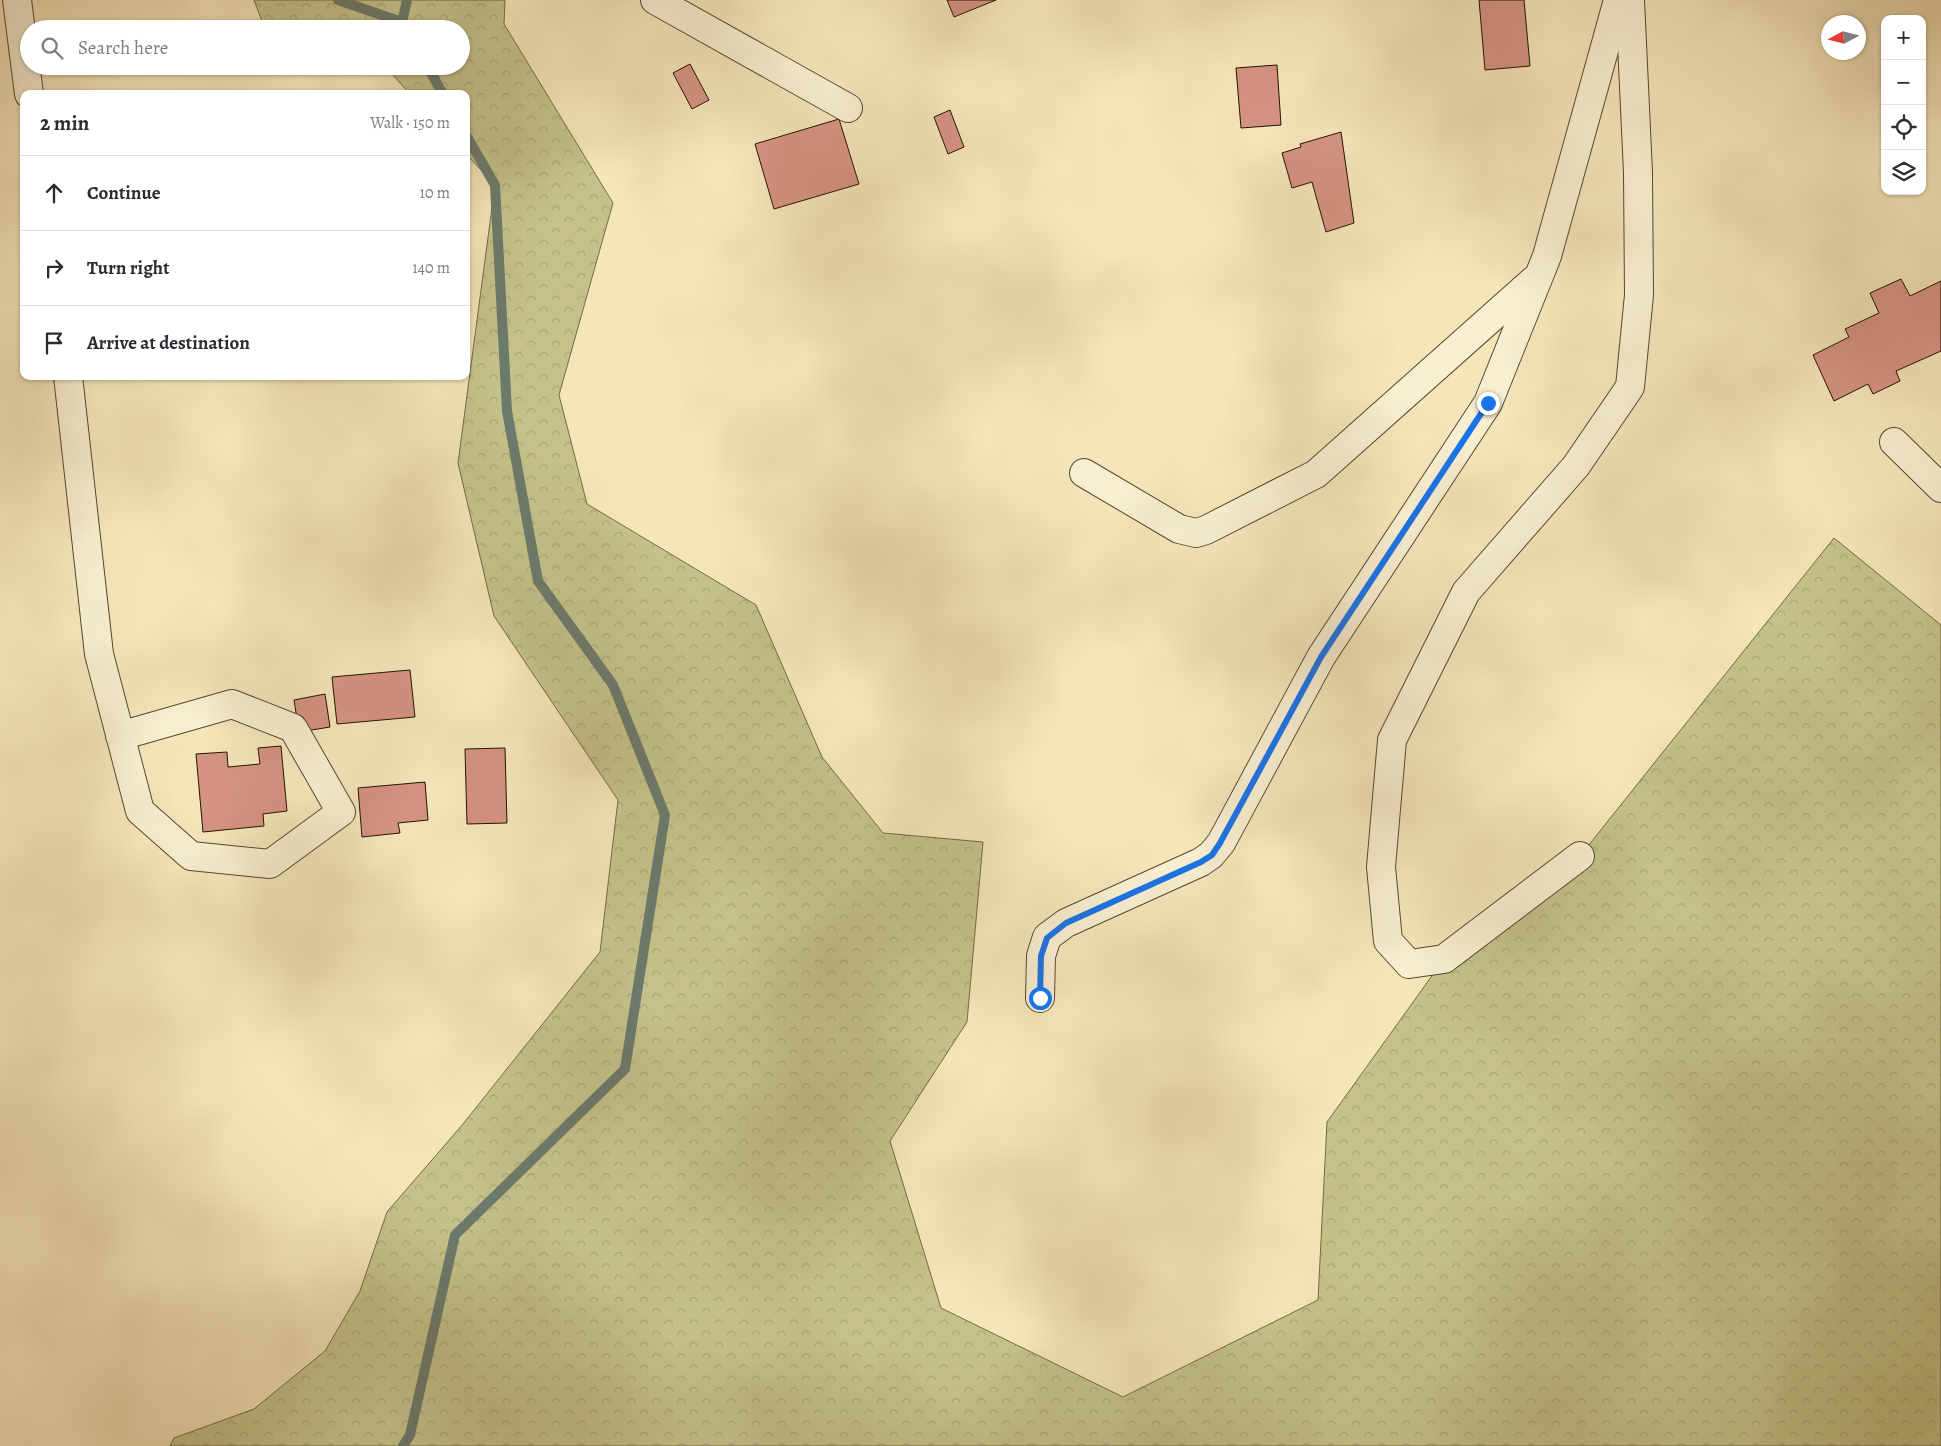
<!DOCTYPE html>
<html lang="en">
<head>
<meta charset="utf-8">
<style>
	:root { --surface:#fff; --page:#f7f7f7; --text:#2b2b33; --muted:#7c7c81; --line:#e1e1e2 }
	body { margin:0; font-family:Alegreya,serif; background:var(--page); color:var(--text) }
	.controls { position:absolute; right:15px; top:15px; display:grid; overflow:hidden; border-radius:10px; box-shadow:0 1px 4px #0004 }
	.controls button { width:45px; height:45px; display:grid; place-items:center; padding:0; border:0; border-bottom:1px solid var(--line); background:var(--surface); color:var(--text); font:25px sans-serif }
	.compass { position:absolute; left:1821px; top:15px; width:45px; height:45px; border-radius:50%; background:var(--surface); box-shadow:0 1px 4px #0004; rotate:263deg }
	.stop { position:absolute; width:15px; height:15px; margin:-11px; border:4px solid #1a73e8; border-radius:50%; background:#fff }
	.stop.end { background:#1a73e8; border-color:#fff; box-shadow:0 1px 5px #0008 }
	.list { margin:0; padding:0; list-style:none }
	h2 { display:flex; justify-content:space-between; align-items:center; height:65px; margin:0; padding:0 20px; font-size:21px }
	h2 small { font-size:16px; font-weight:400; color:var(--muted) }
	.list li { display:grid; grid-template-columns:32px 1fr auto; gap:15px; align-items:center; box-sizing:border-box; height:75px; padding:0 20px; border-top:1px solid var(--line) }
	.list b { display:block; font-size:19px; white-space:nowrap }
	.list em { font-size:16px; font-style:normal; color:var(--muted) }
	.icon { flex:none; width:28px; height:28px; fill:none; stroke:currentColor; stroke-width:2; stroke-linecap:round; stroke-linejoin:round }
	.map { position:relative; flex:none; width:1941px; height:1446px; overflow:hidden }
	.search { position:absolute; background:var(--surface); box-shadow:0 1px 4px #0004; left:20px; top:20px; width:450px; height:55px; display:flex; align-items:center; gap:12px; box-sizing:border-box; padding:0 18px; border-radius:28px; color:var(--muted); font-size:19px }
	.panel { position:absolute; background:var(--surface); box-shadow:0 1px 4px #0004; left:20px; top:90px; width:450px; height:290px; border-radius:10px }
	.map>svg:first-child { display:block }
	.forest { fill:url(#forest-crowns); stroke:#736a45 }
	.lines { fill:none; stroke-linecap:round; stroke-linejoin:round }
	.stream { stroke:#6c7a6c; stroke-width:10 }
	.building { fill:#d69383; stroke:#221300 }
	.minor-casing { stroke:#57482e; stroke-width:30 }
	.minor { stroke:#f8efd2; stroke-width:28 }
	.route { stroke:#1a73e8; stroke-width:6 }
</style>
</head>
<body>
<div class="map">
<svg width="1941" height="1446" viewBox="0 0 1941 1446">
	<defs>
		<pattern id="forest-crowns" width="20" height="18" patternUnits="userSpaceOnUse" patternTransform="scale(1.25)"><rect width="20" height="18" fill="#c4c28a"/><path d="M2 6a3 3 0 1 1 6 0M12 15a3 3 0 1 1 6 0" fill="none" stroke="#a8a675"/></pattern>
	</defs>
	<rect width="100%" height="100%" fill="#f5e6ba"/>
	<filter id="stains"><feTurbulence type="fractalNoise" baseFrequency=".004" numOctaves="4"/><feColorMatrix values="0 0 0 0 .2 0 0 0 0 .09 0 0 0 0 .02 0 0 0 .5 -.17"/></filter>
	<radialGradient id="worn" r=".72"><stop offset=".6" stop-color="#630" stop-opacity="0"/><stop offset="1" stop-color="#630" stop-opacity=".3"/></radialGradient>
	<!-- forest -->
	<polygon class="forest" points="254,0 505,0 504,24 613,203 559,395 587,504 756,605 822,757 883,833 983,842 967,1022 890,1141 941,1308 1123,1397 1318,1300 1327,1122 1444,959 1580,856 1834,538 1941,625 1941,1446 170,1446 174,1438 254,1409 325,1351 360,1291 387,1212 463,1124 600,952 618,800 494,616 458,463 495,185 466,154 466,94 410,94 385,66 461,66 461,29 265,29"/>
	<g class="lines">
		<!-- stream -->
		<g class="stream">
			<polyline points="338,0 402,22"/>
			<polyline points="405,29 402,22 407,0"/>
			<polyline points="427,66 443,94"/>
			<polyline points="403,1446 410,1435 455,1235 625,1069 665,815 613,685 538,581 507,411 495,185 466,135"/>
		</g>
	</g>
	<!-- building -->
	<g class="building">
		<polygon points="947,0 996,0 954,17"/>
		<polygon points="1479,0 1524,0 1530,66 1485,70"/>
		<polygon points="690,64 709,100 692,109 673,73"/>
		<polygon points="1277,65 1281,125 1241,128 1236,68"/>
		<polygon points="950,110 964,147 948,154 934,117"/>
		<polygon points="839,119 859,184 774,209 755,144"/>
		<polygon points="1341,132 1354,223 1326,232 1312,182 1292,188 1282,153 1301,147 1300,144"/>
		<polygon points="1901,279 1910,296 1941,281 1941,351 1896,371 1900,381 1873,394 1868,384 1834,401 1813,355 1849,337 1845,329 1879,313 1870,293"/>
		<polygon points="410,670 415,717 337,724 332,677"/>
		<polygon points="325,694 330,727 299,732 294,700"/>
		<polygon points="281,746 287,811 263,814 264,826 203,832 196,754 227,752 228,767 260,764 258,748"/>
		<polygon points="505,748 507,823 467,824 465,749"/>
		<polygon points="425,782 428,820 398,823 400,833 362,837 358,788"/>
	</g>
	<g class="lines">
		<!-- minor casing -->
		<g class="minor-casing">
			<g id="minor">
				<polyline points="17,0 29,94"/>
				<polyline points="655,0 848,108"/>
				<polyline points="68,376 99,654 140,811 191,856 270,864 341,812 293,728 232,704 120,736"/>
				<polyline points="1894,442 1941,488"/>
				<polyline points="1084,473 1179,529 1196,533 1206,530 1316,474 1534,280"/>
				<polyline points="1580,856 1444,959 1409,964 1388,941 1381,867 1392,740 1466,592 1576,466 1630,387 1639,295 1638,173 1630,0"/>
				<polyline points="1040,998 1041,956 1047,937 1066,923 1201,862 1211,855 1221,843 1321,657 1488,403 1547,256 1618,0"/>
			</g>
		</g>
		<!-- minor -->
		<use href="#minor" class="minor"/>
	</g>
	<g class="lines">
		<!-- route -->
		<polyline class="route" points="1040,998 1041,956 1047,938 1066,923 1201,862 1212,855 1220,843 1321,657 1488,403"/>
	</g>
	<rect width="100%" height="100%" filter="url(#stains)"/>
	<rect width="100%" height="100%" fill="url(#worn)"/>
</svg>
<div class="controls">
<button>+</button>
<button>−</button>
<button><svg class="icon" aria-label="locate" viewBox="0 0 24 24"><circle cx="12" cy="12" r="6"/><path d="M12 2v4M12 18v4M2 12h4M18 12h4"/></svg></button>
<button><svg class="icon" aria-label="layers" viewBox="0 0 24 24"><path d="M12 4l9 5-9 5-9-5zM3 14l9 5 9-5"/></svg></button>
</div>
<svg class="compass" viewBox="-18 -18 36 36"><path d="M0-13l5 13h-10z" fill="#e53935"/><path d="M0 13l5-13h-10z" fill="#7c7c81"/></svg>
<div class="stop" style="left:1040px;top:998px"></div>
<div class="stop end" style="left:1488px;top:403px"></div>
<div class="search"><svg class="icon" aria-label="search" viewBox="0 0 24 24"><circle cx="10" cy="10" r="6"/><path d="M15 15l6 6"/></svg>Search here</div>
<section class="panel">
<h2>2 min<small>Walk · 150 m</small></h2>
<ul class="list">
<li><svg class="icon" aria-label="ahead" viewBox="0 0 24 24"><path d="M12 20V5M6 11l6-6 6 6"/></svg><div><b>Continue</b></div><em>10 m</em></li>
<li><svg class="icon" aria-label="right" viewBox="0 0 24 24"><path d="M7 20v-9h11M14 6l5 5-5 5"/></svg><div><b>Turn right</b></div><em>140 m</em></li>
<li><svg class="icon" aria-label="arrive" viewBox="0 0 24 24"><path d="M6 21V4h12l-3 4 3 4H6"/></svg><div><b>Arrive at destination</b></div></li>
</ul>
</section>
</div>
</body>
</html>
